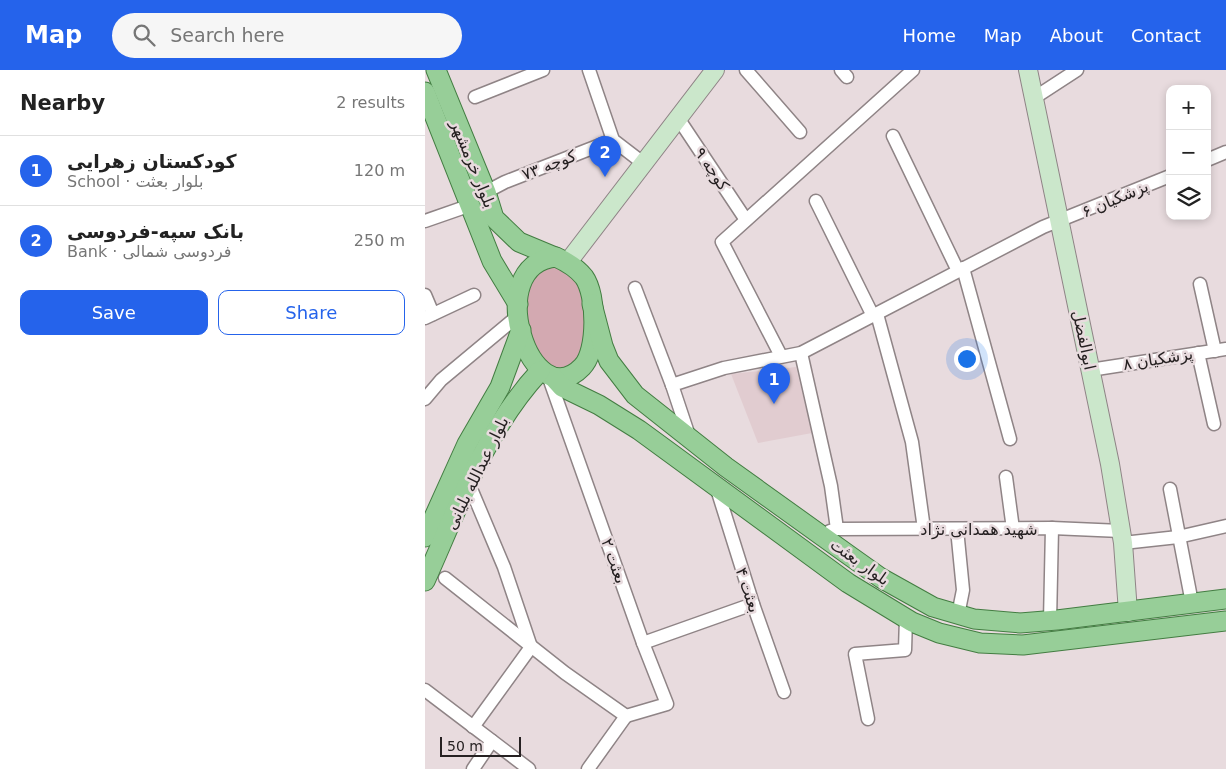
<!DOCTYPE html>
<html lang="en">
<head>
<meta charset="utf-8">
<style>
	:root { --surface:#fff; --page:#f6f6f6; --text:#222; --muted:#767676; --line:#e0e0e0; --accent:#2563eb }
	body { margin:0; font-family:"DejaVu Sans","Noto Naskh Arabic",sans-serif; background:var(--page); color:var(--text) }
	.controls { position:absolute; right:15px; top:15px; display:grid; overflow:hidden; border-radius:10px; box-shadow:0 2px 8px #0003 }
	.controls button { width:45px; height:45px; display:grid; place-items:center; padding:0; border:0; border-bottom:1px solid var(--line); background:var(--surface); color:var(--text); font:25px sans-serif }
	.scale { position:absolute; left:15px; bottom:12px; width:81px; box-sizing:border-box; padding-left:5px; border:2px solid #262122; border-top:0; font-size:14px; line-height:18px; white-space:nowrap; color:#262122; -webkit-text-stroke:4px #e8dbde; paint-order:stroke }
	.you { position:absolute; left:541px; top:288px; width:18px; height:18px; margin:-12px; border:4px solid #fff; border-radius:50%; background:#1a73e8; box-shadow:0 0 0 8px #1a73e833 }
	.badge { display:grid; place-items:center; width:32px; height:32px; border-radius:50%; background:var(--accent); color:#fff; font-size:16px; font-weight:700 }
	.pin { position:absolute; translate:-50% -41px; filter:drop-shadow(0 1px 2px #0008) }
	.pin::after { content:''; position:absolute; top:26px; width:18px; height:15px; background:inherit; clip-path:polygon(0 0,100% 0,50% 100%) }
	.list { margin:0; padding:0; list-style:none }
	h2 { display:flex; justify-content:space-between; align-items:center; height:65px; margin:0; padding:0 20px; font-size:21px }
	h2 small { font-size:16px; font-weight:400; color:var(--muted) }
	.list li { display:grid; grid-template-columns:32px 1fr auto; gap:15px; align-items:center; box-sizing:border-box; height:70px; padding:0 20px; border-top:1px solid var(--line) }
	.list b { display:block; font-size:19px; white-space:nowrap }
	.list p { margin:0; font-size:16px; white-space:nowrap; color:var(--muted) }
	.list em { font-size:16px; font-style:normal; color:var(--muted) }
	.actions { display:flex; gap:10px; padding:15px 20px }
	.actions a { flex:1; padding:11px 0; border:1px solid var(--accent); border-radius:10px; text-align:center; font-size:18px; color:var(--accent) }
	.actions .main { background:var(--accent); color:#fff }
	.icon { flex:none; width:28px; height:28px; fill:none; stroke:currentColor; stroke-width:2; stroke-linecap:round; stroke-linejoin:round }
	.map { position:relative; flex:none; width:801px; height:699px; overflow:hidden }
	header { display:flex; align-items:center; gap:30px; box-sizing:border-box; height:70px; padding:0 25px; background:var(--accent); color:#fff }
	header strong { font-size:24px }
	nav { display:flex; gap:28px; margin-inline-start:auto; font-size:18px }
	.search { width:350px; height:45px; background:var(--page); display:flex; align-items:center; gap:12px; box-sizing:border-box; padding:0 18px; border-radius:28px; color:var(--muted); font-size:19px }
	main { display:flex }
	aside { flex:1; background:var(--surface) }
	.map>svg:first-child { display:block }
	.built { fill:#e1ccd0 }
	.green { fill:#d3a9b1 }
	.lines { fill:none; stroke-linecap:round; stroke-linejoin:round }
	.street-casing { stroke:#8f8486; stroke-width:15 }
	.secondary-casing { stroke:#8f8486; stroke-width:20 }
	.primary-casing { stroke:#437d42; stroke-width:21 }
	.street { stroke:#fff; stroke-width:12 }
	.secondary { stroke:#cbe7cb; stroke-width:18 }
	.primary { stroke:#97ce98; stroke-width:19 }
	.labels { text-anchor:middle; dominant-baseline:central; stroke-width:5; stroke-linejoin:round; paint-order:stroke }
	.street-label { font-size:16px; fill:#262122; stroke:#e8dbde }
</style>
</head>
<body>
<header>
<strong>Map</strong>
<div class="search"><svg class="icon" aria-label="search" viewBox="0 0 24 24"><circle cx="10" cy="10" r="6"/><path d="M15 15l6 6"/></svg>Search here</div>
<nav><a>Home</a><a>Map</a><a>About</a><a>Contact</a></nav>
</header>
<main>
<aside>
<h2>Nearby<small>2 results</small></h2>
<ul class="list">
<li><span class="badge">1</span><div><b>کودکستان زهرایی</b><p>School · بلوار بعثت</p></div><em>120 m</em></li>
<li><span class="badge">2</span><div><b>بانک سپه-فردوسی</b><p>Bank · فردوسی شمالی</p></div><em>250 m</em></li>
</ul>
<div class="actions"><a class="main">Save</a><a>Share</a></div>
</aside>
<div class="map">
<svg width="801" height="699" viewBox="0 0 801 699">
	<rect width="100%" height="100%" fill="#e8dbde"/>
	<!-- built -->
	<polygon class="built" points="371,297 387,363 333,373 306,304"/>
	<!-- green -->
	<path class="green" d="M130,192l28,21 3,65 -20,23 -23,-7c-16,-31 -25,-61 -9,-94z"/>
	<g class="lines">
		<!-- street casing -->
		<g class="street-casing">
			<g id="street">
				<polyline points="164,0 188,70 218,93"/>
				<polyline points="321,0 375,62"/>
				<polyline points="416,0 422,7"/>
				<polyline points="50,27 118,0"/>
				<polyline points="609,28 652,0"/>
				<polyline points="253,48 321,150"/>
				<polyline points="468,66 533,201"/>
				<polyline points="782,90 801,82"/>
				<polyline points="61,122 80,112 188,70"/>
				<polyline points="391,131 448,246"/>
				<polyline points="0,151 46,135"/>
				<polyline points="538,198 585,369"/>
				<polyline points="775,214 790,281"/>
				<polyline points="210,218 247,315"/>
				<polyline points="0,225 8,244"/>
				<polyline points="452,244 487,372 499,459"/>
				<polyline points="0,248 49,225"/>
				<polyline points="376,283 406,416 412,459 405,461"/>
				<polyline points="773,283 789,354"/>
				<polyline points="356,286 297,172 488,0"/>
				<polyline points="665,300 801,279"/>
				<polyline points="124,308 218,573 242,634 201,646"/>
				<polyline points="0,329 16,310 94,245"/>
				<polyline points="264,366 247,315 299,298 376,283 618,157 745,106"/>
				<polyline points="581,407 588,459"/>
				<polyline points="44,414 79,497 106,577 48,657"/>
				<polyline points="291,416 328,534 359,622"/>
				<polyline points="745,419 767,533"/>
				<polyline points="412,459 627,458 696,461"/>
				<polyline points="532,459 538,520 533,545"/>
				<polyline points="698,473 753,467 801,456"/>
				<polyline points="20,508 140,603 201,646"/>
				<polyline points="625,551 627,458"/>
				<polyline points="218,573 328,534"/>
				<polyline points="0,620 104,699"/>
				<polyline points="443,649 430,584 480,580 481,548"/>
				<polyline points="48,699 67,671"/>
				<polyline points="163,699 201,646"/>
			</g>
		</g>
		<!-- secondary casing -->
		<g class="secondary-casing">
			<g id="secondary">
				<polyline points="603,0 685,394 698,473 703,542"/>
				<polyline points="143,192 290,0"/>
			</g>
		</g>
		<!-- primary casing -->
		<g class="primary-casing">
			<g id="primary">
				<polyline points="11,0 61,122 69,148 94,172 130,187"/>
				<polyline points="0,22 67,191 93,234"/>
				<path d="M131,187c11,5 20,10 28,20 13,18 14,74 -2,90 -51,53 -102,-103 -26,-110z"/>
				<polyline points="167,234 178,276 184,291 210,325 301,397 425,486 456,508 508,537 549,549 595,553 632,550 801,529"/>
				<polyline points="128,307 137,317 174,335 214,360 423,513 487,552 514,563 555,573 598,575 801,551"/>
				<polyline points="0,467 42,374 75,317 96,260"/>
				<path d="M0,511c33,-73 60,-151 115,-210"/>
			</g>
		</g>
		<!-- street -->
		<use href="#street" class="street"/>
		<!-- secondary -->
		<use href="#secondary" class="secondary"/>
		<!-- primary -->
		<use href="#primary" class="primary"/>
	</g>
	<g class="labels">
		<!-- street labels -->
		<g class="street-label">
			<text transform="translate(48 94) rotate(68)">بلوار خرمشهر</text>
			<text transform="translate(124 95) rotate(-21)">کوچه ۷۳</text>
			<text transform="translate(287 99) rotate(56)">کوچه ۹</text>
			<text transform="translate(690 129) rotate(-23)">پزشکیان ۶</text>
			<text transform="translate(659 270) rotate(78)">ابوالفضل</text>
			<text transform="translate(733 289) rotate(-9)">پزشکیان ۸</text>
			<text transform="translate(52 403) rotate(-64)">بلوار عبدالله بلیانی</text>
			<text x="554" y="459">شهید همدانی نژاد</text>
			<text transform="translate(189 491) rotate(71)">بعثت ۲</text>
			<text transform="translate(435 492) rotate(35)">بلوار بعثت</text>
			<text transform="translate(323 520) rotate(72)">بعثت ۴</text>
		</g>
	</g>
</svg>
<div class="controls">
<button>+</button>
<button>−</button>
<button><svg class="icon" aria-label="layers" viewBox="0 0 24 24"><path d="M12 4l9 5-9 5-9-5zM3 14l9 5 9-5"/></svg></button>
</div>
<div class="scale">50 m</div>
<div class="you"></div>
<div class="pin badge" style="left:349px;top:334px">1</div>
<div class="pin badge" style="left:180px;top:107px">2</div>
</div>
</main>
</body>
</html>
